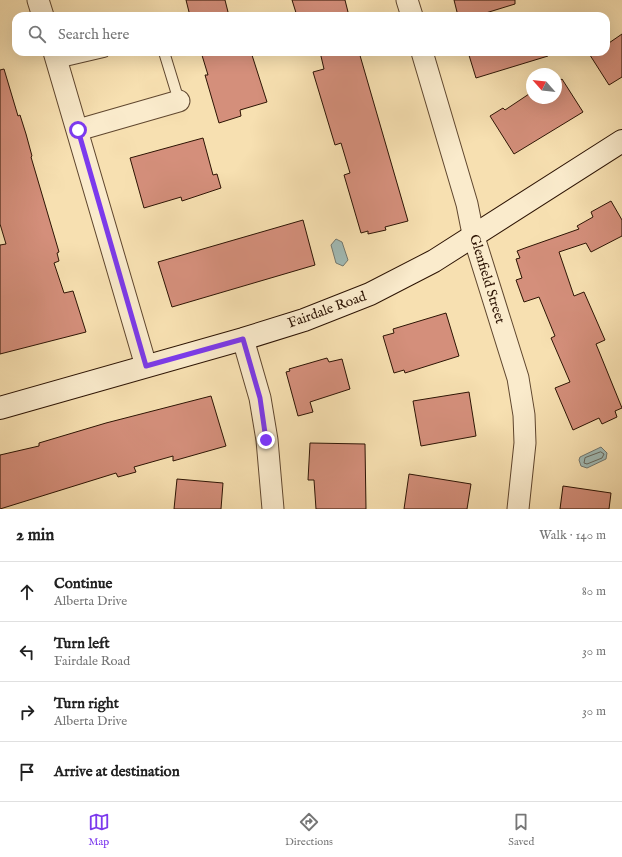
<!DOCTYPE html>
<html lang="en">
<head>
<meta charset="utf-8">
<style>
	:root { --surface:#fff; --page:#f2f2f2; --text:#222; --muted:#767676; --line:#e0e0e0; --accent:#7c3aed }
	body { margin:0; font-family:"IM FELL English",serif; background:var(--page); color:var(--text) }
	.compass { position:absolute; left:526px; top:68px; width:36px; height:36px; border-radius:50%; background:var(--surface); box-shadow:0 4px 16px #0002; rotate:297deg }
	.stop { position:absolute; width:12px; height:12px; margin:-9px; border:3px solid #7c3aed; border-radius:50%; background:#fff }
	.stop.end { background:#7c3aed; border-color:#fff; box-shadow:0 1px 4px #0008 }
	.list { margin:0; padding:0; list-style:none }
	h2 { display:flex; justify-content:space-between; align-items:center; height:52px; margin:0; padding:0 16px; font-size:17px }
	h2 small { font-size:13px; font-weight:400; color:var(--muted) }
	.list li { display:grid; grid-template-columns:26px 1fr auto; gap:12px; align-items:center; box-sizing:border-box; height:60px; padding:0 16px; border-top:1px solid var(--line) }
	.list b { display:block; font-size:15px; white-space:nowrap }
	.list p { margin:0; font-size:13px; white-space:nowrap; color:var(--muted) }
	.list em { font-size:13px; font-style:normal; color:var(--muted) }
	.icon { flex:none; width:22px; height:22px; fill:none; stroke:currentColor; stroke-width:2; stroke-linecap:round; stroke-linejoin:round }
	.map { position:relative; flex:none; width:622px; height:509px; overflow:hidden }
	.search { position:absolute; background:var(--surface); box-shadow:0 4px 16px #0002; left:12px; right:12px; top:12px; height:44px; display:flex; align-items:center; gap:10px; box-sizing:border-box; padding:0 14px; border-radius:12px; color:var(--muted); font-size:15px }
	.sheet { height:292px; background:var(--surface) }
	nav { display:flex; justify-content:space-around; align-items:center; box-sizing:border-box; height:56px; border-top:1px solid var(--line); background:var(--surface); font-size:11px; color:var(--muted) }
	nav a { display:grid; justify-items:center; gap:2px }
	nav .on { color:var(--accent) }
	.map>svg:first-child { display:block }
	.water { fill:#a1bbb6; stroke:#73786f }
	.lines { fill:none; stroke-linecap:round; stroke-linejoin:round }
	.shore { stroke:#67685d; stroke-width:1 }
	.building { fill:#d48f7b; stroke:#2d1404 }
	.lane-casing { stroke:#60472f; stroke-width:12 }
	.street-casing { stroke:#60472f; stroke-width:23 }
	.secondary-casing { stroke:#2d1404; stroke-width:24 }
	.lane { stroke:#faebcc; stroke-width:10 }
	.street { stroke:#faebcc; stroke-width:21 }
	.secondary { stroke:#faebcc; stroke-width:22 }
	.route { stroke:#7c3aed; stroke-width:5 }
	.labels { text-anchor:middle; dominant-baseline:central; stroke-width:4; stroke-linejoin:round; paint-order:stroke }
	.street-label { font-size:14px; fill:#2d1404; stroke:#faebcc }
</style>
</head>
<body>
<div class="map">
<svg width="622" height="509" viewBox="0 0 622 509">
	<rect width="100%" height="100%" fill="#f7e0b1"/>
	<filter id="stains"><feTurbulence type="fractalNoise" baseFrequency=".005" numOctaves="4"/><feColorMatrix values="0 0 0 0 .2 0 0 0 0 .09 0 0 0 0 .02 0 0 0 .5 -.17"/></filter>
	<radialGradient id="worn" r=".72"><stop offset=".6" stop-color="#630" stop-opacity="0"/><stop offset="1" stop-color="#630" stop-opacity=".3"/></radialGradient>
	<!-- water -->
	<g class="water">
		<polygon points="336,239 342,242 348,260 343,266 336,263 331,245"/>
		<polygon points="601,447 607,453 606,459 587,468 581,466 579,460 580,457"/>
	</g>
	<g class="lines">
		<!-- shore -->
		<polygon class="shore" points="601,452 604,454 602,458 587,464 584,463 585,458"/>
	</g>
	<!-- building -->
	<g class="building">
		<polygon points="186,0 225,0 229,16 190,16"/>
		<polygon points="292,0 345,0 349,16 297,16"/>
		<polygon points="454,0 515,0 515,4 476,16 458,16"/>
		<polygon points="622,34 622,77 609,85 588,52 606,52 606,45"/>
		<polygon points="201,52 251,52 267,102 240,110 241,116 219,123 205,75 208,75"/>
		<polygon points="320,52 359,52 408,221 385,227 386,230 368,234 368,231 361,233 344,175 350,173 341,143 335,145 313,72 324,69"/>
		<polygon points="468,52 548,52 548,56 476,78"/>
		<polygon points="4,69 18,116 20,115 26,134 32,156 31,157 59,252 57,253 59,261 54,263 64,293 73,291 86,332 0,354 0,245 6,244 0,224 0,70"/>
		<polygon points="562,79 583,112 514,154 490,116 503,108 505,110 532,92 532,98 556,98 556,83"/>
		<polygon points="203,138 213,175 217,174 221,188 182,201 181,197 144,208 130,158"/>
		<polygon points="611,201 622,220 622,236 591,252 586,243 559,252 574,296 584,292 605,340 596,344 622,408 615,411 617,417 602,424 599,418 573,430 555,388 570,382 551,338 555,336 539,297 524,302 516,280 522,278 516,259 520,258 517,251 525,248 579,229 577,226 593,217 591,212"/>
		<polygon points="303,220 315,265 172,307 158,262"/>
		<polygon points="446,313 459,356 405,373 404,370 394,373 383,336 394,333 393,329"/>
		<polygon points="327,358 329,362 342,359 350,389 310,402 313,412 298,416 286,372 290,371 289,369"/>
		<polygon points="469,392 476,436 421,446 413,401"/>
		<polygon points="211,396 226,446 173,461 173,456 134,467 136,472 118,477 116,473 0,509 0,455 39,446 39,443 106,423"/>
		<polygon points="310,443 365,444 366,509 316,509 314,480 308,480"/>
		<polygon points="409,474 471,484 467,509 404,509"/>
		<polygon points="177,479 223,483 221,509 174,509"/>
		<polygon points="563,486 611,493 609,509 560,509"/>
	</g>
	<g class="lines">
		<!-- lane casing -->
		<g class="lane-casing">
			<g id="lane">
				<polyline points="164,52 179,101"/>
				<polyline points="57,63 104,52"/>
			</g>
		</g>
		<!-- street casing -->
		<g class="street-casing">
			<g id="street">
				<polyline points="38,0 43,16"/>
				<polyline points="407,0 412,16"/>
				<polyline points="54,52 146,366"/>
				<polyline points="422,52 467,204 473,234 518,378 524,415 525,443 518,509"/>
				<polyline points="78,130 179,101"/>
				<polyline points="243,339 260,398 267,440 273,509"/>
			</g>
		</g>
		<!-- secondary casing -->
		<g class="secondary-casing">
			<polyline id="secondary" points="0,408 243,339 304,320 370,294 434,261 622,141"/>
		</g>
		<!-- lane -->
		<use href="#lane" class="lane"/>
		<!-- street -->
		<use href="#street" class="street"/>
		<!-- secondary -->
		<use href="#secondary" class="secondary"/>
	</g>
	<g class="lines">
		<!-- route -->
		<polyline class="route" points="78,130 146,366 243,339 260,398 266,440"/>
	</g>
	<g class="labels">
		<!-- street labels -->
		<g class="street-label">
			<text transform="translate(487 279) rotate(73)">Glenfield Street</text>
			<text transform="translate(327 310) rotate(-20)">Fairdale Road</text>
		</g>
	</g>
	<rect width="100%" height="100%" filter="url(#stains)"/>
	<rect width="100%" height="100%" fill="url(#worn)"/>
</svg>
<svg class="compass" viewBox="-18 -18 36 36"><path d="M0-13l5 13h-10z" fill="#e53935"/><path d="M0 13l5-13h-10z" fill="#767676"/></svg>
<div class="stop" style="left:78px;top:130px"></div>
<div class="stop end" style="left:266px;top:440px"></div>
<div class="search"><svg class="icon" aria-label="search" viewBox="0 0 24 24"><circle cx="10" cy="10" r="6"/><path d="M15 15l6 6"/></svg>Search here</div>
</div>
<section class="sheet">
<h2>2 min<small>Walk · 140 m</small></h2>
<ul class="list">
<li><svg class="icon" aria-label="ahead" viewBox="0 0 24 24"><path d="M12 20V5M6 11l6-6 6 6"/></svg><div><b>Continue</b><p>Alberta Drive</p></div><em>80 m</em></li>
<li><svg class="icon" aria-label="left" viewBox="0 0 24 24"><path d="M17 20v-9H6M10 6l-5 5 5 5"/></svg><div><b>Turn left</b><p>Fairdale Road</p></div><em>30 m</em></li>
<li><svg class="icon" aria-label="right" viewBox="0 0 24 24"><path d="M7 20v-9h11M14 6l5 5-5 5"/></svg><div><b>Turn right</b><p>Alberta Drive</p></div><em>30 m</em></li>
<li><svg class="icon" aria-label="arrive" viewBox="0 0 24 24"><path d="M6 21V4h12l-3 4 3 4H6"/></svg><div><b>Arrive at destination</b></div></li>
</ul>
</section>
<nav>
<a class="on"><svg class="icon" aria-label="map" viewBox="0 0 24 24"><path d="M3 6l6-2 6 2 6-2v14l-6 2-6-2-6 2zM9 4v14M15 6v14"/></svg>Map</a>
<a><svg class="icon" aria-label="directions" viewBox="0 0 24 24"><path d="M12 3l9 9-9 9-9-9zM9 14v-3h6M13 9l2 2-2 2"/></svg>Directions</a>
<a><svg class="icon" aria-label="saved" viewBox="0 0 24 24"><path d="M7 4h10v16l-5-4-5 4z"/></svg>Saved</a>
</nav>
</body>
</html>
